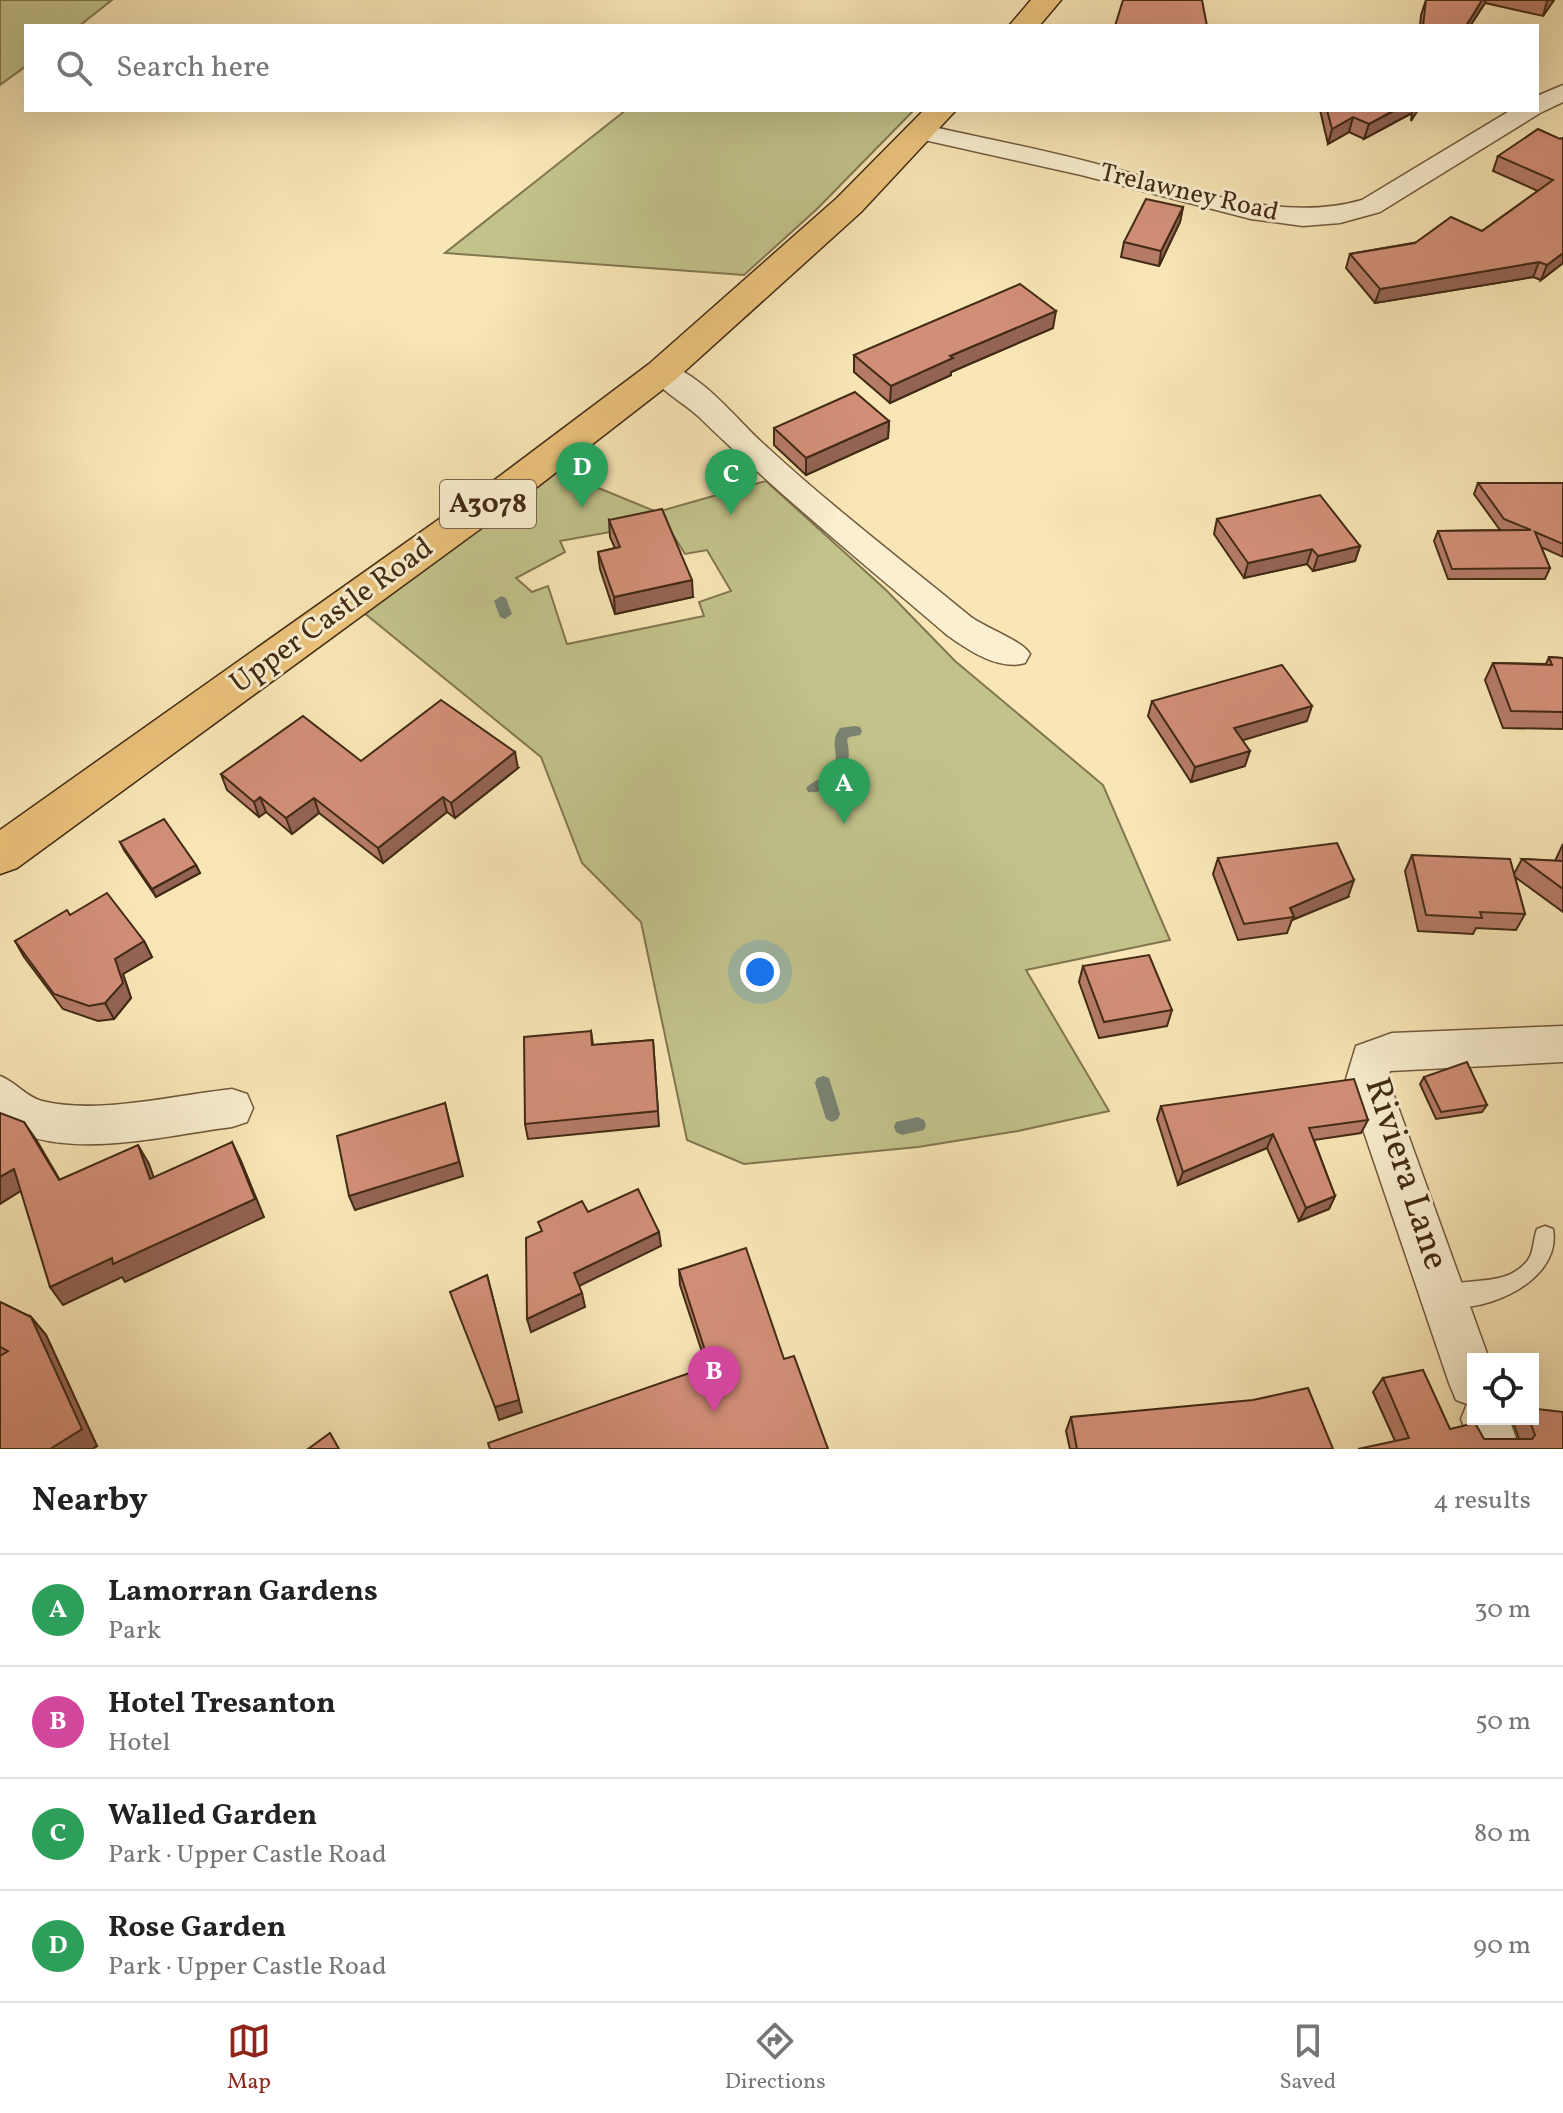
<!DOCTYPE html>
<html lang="en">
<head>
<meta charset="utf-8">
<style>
	:root { --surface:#fff; --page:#f6f6f6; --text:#222; --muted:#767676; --line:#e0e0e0; --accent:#8f2418 }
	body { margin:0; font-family:Vollkorn,serif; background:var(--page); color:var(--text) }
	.controls { position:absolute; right:24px; bottom:24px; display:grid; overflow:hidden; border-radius:0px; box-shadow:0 8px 32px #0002 }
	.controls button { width:72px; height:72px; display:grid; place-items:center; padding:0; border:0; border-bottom:2px solid var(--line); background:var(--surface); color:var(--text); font:40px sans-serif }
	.you { position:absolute; left:760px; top:972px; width:28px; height:28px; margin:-20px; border:6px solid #fff; border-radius:50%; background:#1a73e8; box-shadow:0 0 0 12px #1a73e833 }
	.badge { display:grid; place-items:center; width:52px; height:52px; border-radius:50%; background:var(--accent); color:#fff; font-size:26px; font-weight:700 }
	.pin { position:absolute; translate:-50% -66px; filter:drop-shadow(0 2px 4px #0008) }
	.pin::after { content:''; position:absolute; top:42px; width:28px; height:24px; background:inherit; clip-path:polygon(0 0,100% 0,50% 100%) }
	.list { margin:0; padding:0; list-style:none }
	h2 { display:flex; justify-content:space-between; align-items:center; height:104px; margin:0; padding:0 32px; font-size:34px }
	h2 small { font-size:26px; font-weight:400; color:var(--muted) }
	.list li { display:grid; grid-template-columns:52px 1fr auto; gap:24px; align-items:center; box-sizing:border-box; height:112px; padding:0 32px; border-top:2px solid var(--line) }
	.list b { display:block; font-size:30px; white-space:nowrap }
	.list p { margin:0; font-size:26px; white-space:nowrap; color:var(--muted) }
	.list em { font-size:26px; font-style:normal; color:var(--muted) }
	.icon { flex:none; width:44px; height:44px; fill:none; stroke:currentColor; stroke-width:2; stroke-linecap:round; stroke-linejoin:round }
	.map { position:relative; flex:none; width:1563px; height:1449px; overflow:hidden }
	.search { position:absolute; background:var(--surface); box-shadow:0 8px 32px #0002; left:24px; right:24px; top:24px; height:88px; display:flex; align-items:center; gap:20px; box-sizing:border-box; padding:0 28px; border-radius:0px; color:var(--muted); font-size:30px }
	.sheet { height:552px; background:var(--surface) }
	nav { display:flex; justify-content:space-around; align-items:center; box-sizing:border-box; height:112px; border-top:2px solid var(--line); background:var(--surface); font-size:22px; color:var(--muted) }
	nav a { display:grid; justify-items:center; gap:4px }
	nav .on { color:var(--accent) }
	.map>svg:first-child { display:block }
	.green { fill:#c2c38b; stroke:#827650; stroke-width:2; fill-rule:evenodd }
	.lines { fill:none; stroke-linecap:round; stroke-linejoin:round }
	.stream { fill:#798372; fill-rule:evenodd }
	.service-casing { stroke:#70593c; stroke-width:3 }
	.minor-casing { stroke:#70593c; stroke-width:3 }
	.primary-casing { stroke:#422a14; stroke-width:3 }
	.service { fill:#faefd0; fill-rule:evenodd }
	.minor { fill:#faefd0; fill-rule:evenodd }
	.primary { fill:#ecc37b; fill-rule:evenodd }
	.wall { fill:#b57b67; stroke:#422a14; stroke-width:2 }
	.shaded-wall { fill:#936454; stroke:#422a14; stroke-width:2 }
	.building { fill:#d28f78; stroke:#422a14; stroke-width:2 }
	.labels { text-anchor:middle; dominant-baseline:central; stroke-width:6; stroke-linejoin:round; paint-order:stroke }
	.far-street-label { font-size:26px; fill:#422a14; stroke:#faefd0 }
	.shield { fill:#faefd0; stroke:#79654c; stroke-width:2 }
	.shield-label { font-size:28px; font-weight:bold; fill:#422a14 }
	.street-label { font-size:30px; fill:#422a14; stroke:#faefd0 }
	.near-street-label { font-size:36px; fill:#422a14; stroke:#faefd0 }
</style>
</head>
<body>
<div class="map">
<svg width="1563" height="1449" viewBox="0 0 1563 1449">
	<rect width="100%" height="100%" fill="#f8e6b6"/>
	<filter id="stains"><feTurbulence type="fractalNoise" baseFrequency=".0025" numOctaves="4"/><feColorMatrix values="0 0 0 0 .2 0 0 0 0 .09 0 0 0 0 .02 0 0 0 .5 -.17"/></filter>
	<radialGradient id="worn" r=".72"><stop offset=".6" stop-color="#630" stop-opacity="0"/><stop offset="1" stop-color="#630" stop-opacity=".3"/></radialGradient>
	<!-- green -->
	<g class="green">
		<polygon points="0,0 112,0 79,26 26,26 26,66 0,85"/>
		<polygon points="626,110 914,110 817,209 744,275 445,253"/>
		<path d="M557,471l100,41 109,-31 120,109 69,71 148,124 67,155 -144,30 83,141 -91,20 -100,16 -174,17 -57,-24 -46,-218 -59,-59 -41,-106 -178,-145zM665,522l20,32 22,-4 24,41 -32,11 5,14 -137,28 -19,-58 -16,6 -16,-14 49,-26 -5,-11z"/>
	</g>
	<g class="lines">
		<!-- stream -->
		<g class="stream">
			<polygon points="501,596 506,598 512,614 505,619 500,617 494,601"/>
			<path d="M855,726l5,1 2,4 -2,4 -11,2 -2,3c5,21 0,38 -21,48 -7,4 -11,5 -18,4l-2,-4c7,-8 21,-10 27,-20 8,-15 -5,-23 7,-40z"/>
			<polygon points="823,1076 829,1078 840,1114 838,1119 832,1122 826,1119 815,1083 817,1078"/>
			<polygon points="918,1117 924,1120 926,1125 924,1130 902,1135 896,1132 894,1127 896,1122"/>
		</g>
		<!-- service casing -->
		<g class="service-casing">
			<path id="service" d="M1545,1226l8,3c10,55 -79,90 -117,75l-4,-8 4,-8c29,-12 70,1 92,-28 6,-8 5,-21 9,-31z"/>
		</g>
		<!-- minor casing -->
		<g class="minor-casing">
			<g id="minor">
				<path d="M1563,85v17l-23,11 -160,99 -40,11 -37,3 -52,-7 -170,-44 -170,-38 -4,-5 4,-5 9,-3c58,13 116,24 173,39 84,21 184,62 269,37l149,-90h26v-14z"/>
				<path d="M662,363c41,10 74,57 105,84 65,60 136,114 204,170 15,11 52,24 59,37l-5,9c-26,8 -57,-13 -78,-28 -84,-72 -170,-142 -249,-219 -16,-14 -39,-27 -51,-44l5,-7z"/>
				<polygon points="1563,1026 1563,1062 1390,1071 1388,1079 1489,1359 1473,1359 1473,1419 1509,1419 1520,1449 1472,1449 1461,1419 1467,1404 1456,1400 1449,1383 1346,1079 1356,1046 1392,1033"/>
				<path d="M0,1076c16,6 26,21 42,25 55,14 134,-6 190,-12l15,5 6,14 -6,14 -15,5c-66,8 -174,37 -232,-5z"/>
			</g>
		</g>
		<!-- primary casing -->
		<g class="primary-casing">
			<g id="primary">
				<polygon points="1031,0 1061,0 1039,26 1009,26"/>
				<polygon points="924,110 956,110 861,212 675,380 528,494 17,868 0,874 0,830 500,476 649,364 837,198"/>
			</g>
		</g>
		<!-- service -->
		<use href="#service" class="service"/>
		<!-- minor -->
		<use href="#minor" class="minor"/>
		<!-- primary -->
		<use href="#primary" class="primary"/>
	</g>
	<!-- wall -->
	<g class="wall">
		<polygon points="1426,0 1554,0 1543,16 1485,3 1470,26 1420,26 1421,15"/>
		<polygon points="1320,110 1418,110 1411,121 1412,113 1364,139 1349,132 1328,144"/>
		<polygon points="1563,138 1563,263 1541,280 1533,277 1375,303 1346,268 1350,254 1482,231 1538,191 1493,171 1498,156"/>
		<polygon points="1183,207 1180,222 1159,266 1121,257 1124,242"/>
		<polygon points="1053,328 951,372 951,375 890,403 854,372 854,355"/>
		<polygon points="889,421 888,438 806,475 774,445 774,428"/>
		<polygon points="1478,483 1563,483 1563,557 1541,547 1550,568 1545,579 1448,579 1434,541 1438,531 1502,530 1500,530 1474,494"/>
		<polygon points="1217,519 1360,546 1355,561 1313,571 1307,564 1244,578 1214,534"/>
		<polygon points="609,520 693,597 615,614 600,569 598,552 615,548 610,537"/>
		<polygon points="1549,657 1563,658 1563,729 1503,728 1485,680 1493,663 1546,664"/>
		<polygon points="1152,701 1307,721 1242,740 1245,766 1191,782 1148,716"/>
		<polygon points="361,761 518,768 455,818 447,812 383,863 319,813 292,834 266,812 259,817 227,790 221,774"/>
		<polygon points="120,842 196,865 200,873 156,897 124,850"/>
		<polygon points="1563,844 1563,912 1515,877 1525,914 1516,930 1476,928 1473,934 1418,931 1405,871 1412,855 1514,874 1522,859 1555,861"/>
		<polygon points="1218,858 1348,897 1292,920 1287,933 1238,940 1213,874"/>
		<polygon points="70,915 144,941 152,957 123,974 131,998 114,1019 98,1021 63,1009 24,957 15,941"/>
		<polygon points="1083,966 1172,1010 1167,1026 1099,1038 1079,982"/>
		<polygon points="591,1031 593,1045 653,1040 659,1126 528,1139 525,1124"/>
		<polygon points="1424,1077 1487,1105 1482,1112 1436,1119 1420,1084"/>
		<polygon points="1161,1106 1368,1120 1361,1133 1314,1140 1335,1196 1329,1209 1299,1221 1267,1148 1178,1185 1157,1119"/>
		<polygon points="679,1270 784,1359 828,1449 707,1367 680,1285"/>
		<polygon points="0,1302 31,1317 46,1335 97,1446 92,1449 0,1449"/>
		<polygon points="1383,1378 1450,1429 1484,1439 1519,1439 1514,1425 1519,1419 1533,1419 1563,1449 1395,1441 1373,1392"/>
		<polygon points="1071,1417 1333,1449 1070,1449 1066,1431"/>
	</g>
	<!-- shaded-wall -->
	<g class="shaded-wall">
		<polygon points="1482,0 1486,0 1485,3 1470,26 1466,26"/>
		<polygon points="1549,0 1554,0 1543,16 1547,1"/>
		<polygon points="1395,110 1413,110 1412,113 1364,139 1369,124"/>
		<polygon points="1353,117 1349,132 1328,144 1332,129"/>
		<polygon points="1183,207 1180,222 1159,266 1161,251"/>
		<polygon points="1563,253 1563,263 1541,280 1547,265"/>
		<polygon points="1539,262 1533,277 1375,303 1380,289"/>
		<polygon points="1056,311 1053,328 951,372 951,375 890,403 891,386 950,356"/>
		<polygon points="889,421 888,438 806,475 806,458"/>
		<polygon points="1360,546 1355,561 1313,571 1318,556"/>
		<polygon points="1312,549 1307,564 1244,578 1248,563"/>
		<polygon points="692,580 693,597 615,614 614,597"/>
		<polygon points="1312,706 1307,721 1230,744 1234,728"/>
		<polygon points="1250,751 1245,766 1191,782 1195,767"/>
		<polygon points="515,752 518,768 455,818 451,803"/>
		<polygon points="260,797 266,812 259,817 254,802"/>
		<polygon points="443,797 447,812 383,863 378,848"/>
		<polygon points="314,798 319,813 292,834 286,818"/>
		<polygon points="196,865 200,873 156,897 152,889"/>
		<polygon points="1354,880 1348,897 1292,920 1294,917 1290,908"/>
		<polygon points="144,941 152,957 123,974 131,998 114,1019 105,1003 115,959"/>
		<polygon points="445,1103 463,1176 355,1210 349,1196"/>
		<polygon points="24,1122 37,1141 71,1199 59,1180"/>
		<polygon points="1273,1134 1267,1148 1178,1185 1183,1172"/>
		<polygon points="232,1142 241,1161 264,1217 125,1282 122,1277 63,1305 50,1287 112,1258"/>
		<polygon points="138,1145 149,1164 161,1198 150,1179"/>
		<polygon points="14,1169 27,1187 0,1204 0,1177"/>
		<polygon points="1335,1196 1329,1209 1299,1221 1306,1208"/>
		<polygon points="659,1232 661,1246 577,1287 574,1273"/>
		<polygon points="487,1275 522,1412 499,1420 495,1407"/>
		<polygon points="582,1293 585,1307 531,1332 527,1319"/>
		<polygon points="31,1317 46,1335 97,1446 92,1449 50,1449"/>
	</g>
	<!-- building -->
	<g class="building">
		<polygon points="1123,0 1202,0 1207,26 1115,26"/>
		<polygon points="1426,0 1482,0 1466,26 1423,26"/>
		<polygon points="1327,110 1395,110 1369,124 1353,117 1332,129"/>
		<polygon points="1538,129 1560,139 1563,138 1563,253 1547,265 1539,262 1380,289 1350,254 1415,243 1451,217 1482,231 1553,180 1498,156"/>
		<polygon points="1146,199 1183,207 1161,251 1124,242"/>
		<polygon points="1020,284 1056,311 950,356 953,358 891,386 854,355"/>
		<polygon points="855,392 889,421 806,458 774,428"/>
		<polygon points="1478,483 1563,483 1563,544 1535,532 1550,568 1452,569 1438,531 1531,530 1504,519"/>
		<polygon points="1320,495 1360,546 1318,556 1312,549 1248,563 1217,519"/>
		<polygon points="662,509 692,580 614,597 598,552 620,547 609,520"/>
		<polygon points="1549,657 1563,658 1563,712 1511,711 1493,663 1552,665"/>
		<polygon points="1282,665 1312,706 1234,728 1250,751 1195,767 1152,701"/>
		<polygon points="441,700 515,752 451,803 443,797 378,848 314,798 286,818 260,797 254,802 221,774 303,716 361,761"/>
		<polygon points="164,819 196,865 152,889 120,842"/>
		<polygon points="1337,843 1354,880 1290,908 1294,917 1244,924 1218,858"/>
		<polygon points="1412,855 1510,859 1525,914 1480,912 1482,918 1426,915"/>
		<polygon points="1522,859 1563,861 1563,889"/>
		<polygon points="107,893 144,941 115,959 123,983 105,1003 89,1006 54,994 15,941 67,910 70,915"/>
		<polygon points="1149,955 1172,1010 1104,1022 1083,966"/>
		<polygon points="591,1031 592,1045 653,1040 658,1111 525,1124 524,1037"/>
		<polygon points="1467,1062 1487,1105 1441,1112 1424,1077"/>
		<polygon points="1354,1079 1368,1120 1309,1128 1335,1196 1306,1208 1273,1134 1183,1172 1161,1106"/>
		<polygon points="445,1103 459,1162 349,1196 337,1136"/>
		<polygon points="0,1113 24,1122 59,1180 138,1145 150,1179 232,1142 255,1199 113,1264 112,1258 50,1287 14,1169 0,1177"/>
		<polygon points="638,1189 659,1232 574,1273 582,1293 527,1319 526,1238 542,1231 538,1222 582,1201 588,1212"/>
		<polygon points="746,1248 784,1359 794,1356 828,1449 490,1449 488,1443 710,1366 679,1270"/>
		<polygon points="487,1275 519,1400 495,1407 450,1292"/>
		<polygon points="0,1302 31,1317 82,1429 50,1449 0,1449 0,1356 8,1351 0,1347"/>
		<polygon points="1423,1370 1450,1429 1475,1423 1484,1439 1532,1439 1535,1435 1529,1419 1533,1419 1533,1410 1537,1409 1563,1412 1563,1449 1358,1449 1409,1438 1383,1378"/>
		<polygon points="1308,1388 1333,1449 1077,1449 1071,1417 1253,1400"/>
		<polygon points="330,1433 339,1449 308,1449"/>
	</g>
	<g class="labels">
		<!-- far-street labels -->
		<g class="far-street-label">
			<text transform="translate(1189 193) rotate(13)">Trelawney Road</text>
		</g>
		<!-- shield labels -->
		<rect class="shield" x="440" y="480" width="96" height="48" rx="6"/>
		<g class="shield-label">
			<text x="488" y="504">A3078</text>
		</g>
		<!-- street labels -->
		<g class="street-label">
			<text transform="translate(332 616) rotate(-36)">Upper Castle Road</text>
		</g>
		<!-- near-street labels -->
		<g class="near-street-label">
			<text transform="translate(1405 1174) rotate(72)">Riviera Lane</text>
		</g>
	</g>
	<rect width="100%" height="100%" filter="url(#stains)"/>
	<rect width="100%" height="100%" fill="url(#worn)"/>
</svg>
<div class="controls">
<button><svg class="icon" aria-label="locate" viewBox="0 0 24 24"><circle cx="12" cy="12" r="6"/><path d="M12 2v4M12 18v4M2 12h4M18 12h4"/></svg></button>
</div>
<div class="you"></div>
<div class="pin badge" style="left:844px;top:824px;background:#2e9e5b">A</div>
<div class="pin badge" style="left:714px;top:1412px;background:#d1479c">B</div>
<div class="pin badge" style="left:731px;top:515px;background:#2e9e5b">C</div>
<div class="pin badge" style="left:582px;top:508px;background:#2e9e5b">D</div>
<div class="search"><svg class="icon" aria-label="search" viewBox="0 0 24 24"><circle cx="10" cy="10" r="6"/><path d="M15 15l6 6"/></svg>Search here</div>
</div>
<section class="sheet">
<h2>Nearby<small>4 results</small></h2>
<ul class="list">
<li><span class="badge" style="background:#2e9e5b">A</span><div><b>Lamorran Gardens</b><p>Park</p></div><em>30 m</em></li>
<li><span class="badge" style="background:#d1479c">B</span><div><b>Hotel Tresanton</b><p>Hotel</p></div><em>50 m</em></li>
<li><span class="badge" style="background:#2e9e5b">C</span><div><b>Walled Garden</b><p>Park · Upper Castle Road</p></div><em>80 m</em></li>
<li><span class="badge" style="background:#2e9e5b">D</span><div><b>Rose Garden</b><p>Park · Upper Castle Road</p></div><em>90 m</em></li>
</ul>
</section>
<nav>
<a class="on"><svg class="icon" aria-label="map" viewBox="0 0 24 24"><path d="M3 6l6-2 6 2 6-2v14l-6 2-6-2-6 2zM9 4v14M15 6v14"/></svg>Map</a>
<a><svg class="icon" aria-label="directions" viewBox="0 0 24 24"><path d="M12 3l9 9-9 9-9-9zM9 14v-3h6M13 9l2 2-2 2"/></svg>Directions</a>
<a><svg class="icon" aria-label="saved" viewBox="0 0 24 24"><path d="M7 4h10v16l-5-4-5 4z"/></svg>Saved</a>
</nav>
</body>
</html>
